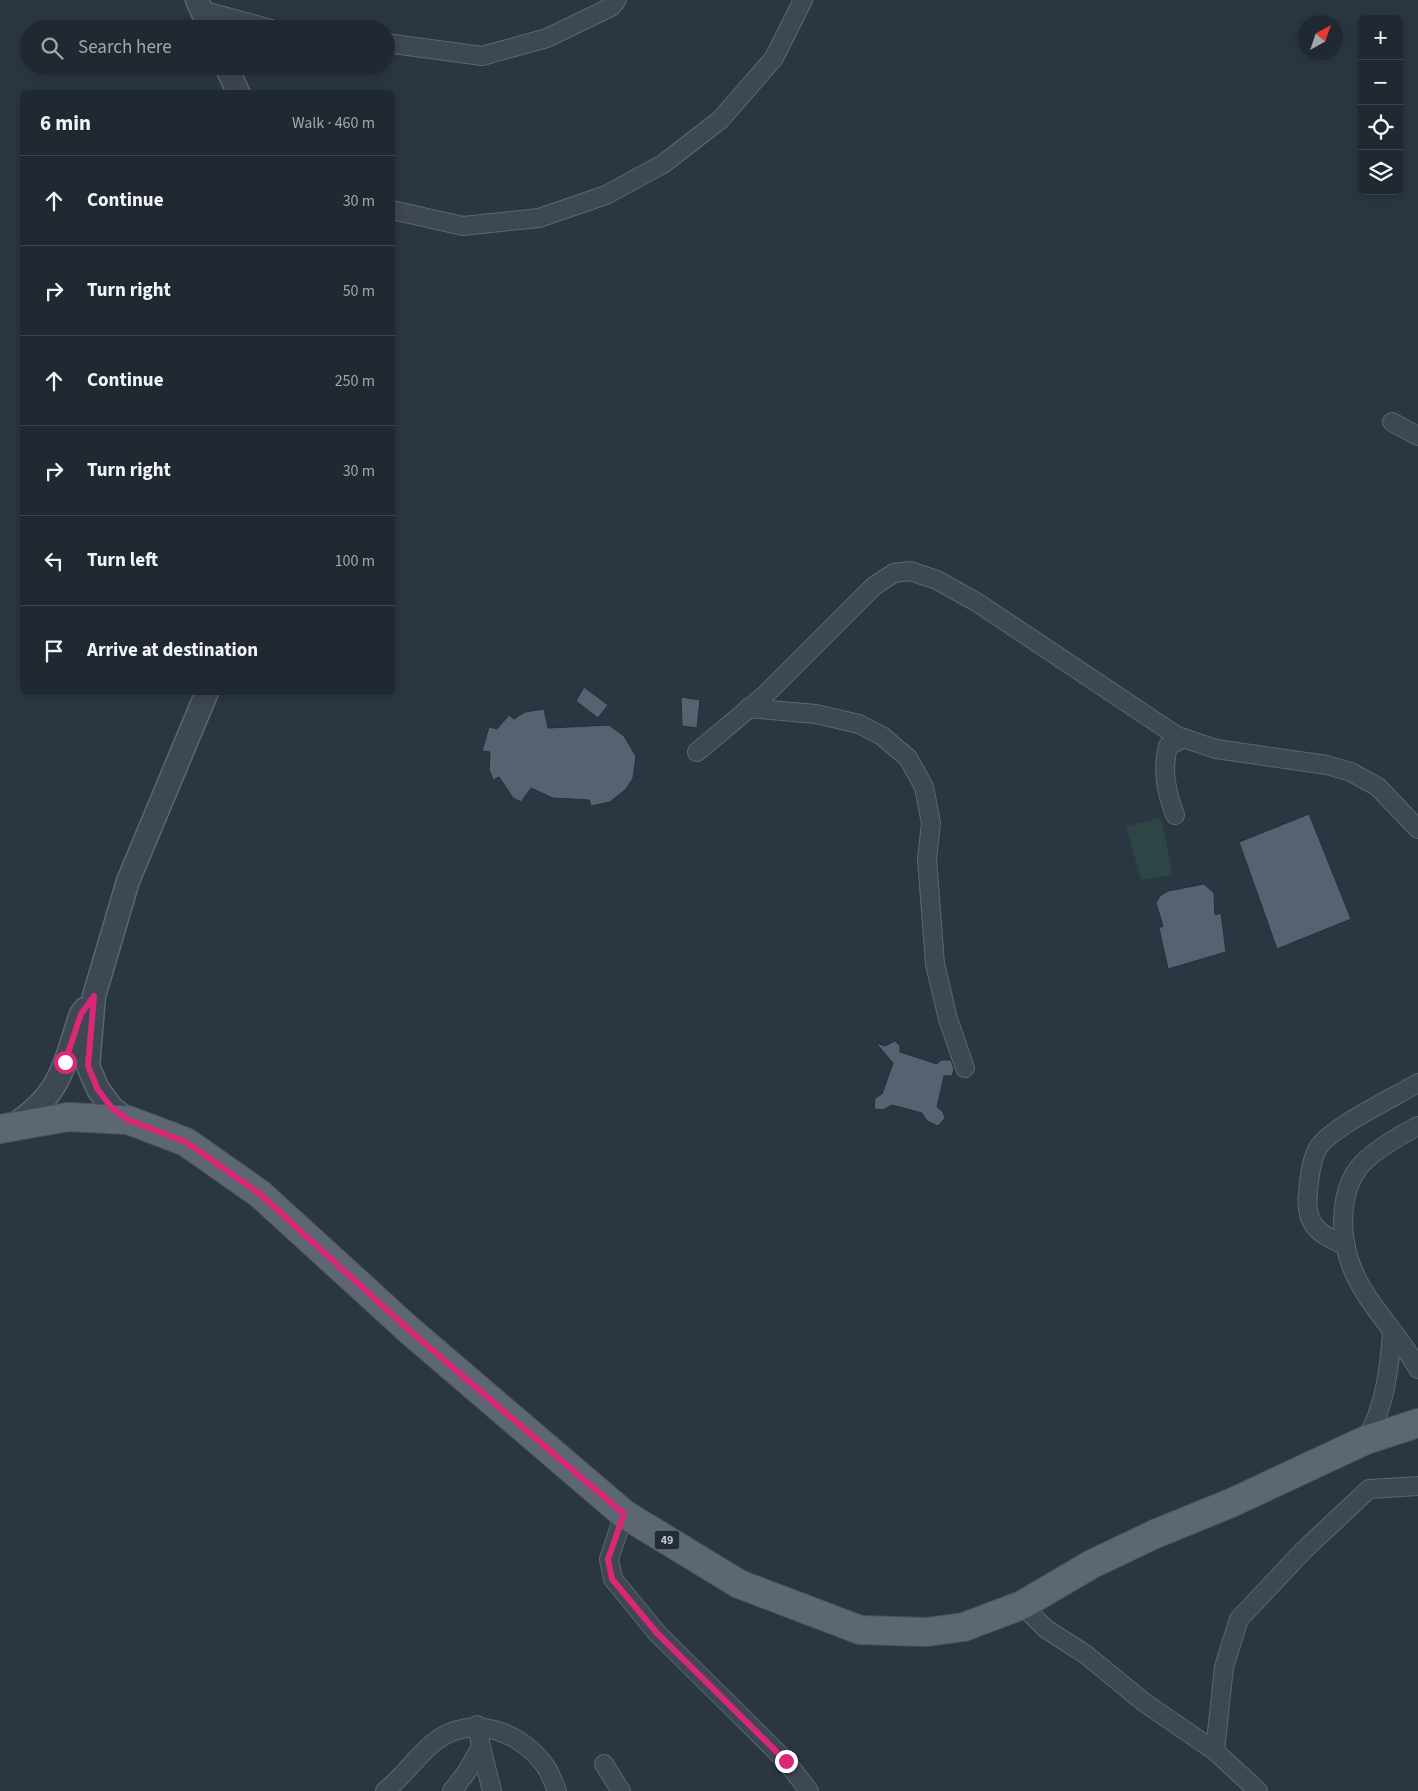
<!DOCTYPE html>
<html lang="en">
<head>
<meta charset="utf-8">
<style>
	:root { --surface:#202932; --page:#28313a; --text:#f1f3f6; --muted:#a2a6ac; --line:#3d454d }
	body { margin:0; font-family:"Source Sans 3",sans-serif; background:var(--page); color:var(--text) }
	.controls { position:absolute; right:15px; top:15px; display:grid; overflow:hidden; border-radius:8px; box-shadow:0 2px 12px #0003 }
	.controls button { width:45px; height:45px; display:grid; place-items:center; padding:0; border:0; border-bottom:1px solid var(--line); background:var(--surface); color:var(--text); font:25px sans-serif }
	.compass { position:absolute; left:1298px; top:15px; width:45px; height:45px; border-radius:50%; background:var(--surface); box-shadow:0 2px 12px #0003; rotate:40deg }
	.stop { position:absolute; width:15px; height:15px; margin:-11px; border:4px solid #db2777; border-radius:50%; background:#fff }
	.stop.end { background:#db2777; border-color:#fff; box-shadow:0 1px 5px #0008 }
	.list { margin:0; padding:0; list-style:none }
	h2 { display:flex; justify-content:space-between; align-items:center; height:65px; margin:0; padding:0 20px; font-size:21px }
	h2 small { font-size:16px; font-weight:400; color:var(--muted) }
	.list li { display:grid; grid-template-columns:32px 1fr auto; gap:15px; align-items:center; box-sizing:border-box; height:90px; padding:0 20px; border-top:1px solid var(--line) }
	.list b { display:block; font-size:19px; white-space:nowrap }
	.list em { font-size:16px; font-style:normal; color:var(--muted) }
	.icon { flex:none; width:28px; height:28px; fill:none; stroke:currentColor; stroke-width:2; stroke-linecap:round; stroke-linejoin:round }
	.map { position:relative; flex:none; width:1418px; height:1791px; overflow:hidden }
	.search { position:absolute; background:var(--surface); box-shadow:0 2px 12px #0003; left:20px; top:20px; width:375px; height:55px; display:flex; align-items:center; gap:12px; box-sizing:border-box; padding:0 18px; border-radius:28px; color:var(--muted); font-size:19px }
	.panel { position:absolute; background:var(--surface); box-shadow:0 2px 12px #0003; left:20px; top:90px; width:375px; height:605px; border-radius:8px }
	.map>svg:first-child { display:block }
	.green { fill:#2d4544 }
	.building { fill:#55626f; stroke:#242f39 }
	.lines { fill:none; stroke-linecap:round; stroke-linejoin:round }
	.minor-casing { stroke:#5c666f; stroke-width:20 }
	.tertiary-casing { stroke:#5c666f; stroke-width:25 }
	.primary-casing { stroke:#4a545e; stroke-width:30 }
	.minor { stroke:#3e4852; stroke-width:18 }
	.tertiary { stroke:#3e4852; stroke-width:22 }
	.primary { stroke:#5c6772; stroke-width:28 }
	.route { stroke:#db2777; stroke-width:6 }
	.labels { text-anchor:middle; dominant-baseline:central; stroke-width:4; stroke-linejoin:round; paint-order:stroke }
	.shield { fill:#222d37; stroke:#8d969f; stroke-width:1 }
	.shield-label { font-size:12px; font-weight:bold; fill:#bbc3cc }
</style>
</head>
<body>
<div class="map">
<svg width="1418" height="1791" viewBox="0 0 1418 1791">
	<rect width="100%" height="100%" fill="#2a3742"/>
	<!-- green -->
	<polygon class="green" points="1161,818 1173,875 1141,880 1126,826"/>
	<!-- building -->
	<g class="building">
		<polygon points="584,687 608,705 598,718 576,701"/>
		<polygon points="681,697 700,700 697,728 682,726"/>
		<polygon points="544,709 548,728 609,725 624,736 636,756 633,778 626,789 610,802 591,806 589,800 553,798 531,788 521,802 513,798 499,777 493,780 489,769 490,752 482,751 489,727 497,729 509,715 514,719 525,712"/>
		<polygon points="1309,814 1351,919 1277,949 1239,842"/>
		<polygon points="1204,884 1214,893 1215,915 1221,913 1226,952 1168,969 1159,928 1163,926 1156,903 1160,896 1168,891"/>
		<polygon points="895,1041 900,1046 900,1052 937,1064 941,1060 951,1060 954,1069 952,1076 944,1076 937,1107 943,1112 945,1118 938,1126 927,1121 922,1113 892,1105 883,1110 874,1109 875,1098 882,1094 893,1063 876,1043 885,1046"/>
	</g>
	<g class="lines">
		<!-- minor casing -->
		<g class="minor-casing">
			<g id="minor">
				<polyline points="201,10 271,29"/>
				<polyline points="386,43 482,56 547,38 611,7 617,0"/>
				<polyline points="392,210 463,226 539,218 606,195 663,164 720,120 774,58 803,0"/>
				<polyline points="1392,422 1418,436"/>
				<polyline points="748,708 816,714 859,724 882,736 908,758 924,787 931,823 927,859 935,964 948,1019 965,1068"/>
				<polyline points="697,752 765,695 874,586 894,573 910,571 937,580 978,603 1177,736 1216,749 1327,765 1351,772 1378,787 1418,829"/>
				<path d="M1175,815c-9,-24 -13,-44 -7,-69l16,-8"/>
				<path d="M1418,1126c-17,9 -37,20 -51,33 -30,26 -28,79 -14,111 14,35 48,66 65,99"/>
				<path d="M1346,1246c-27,-12 -42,-21 -38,-53 1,-14 3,-33 10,-45 13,-21 77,-51 100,-65"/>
				<path d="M1366,1440c19,-34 23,-69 26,-107"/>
				<polyline points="624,1514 609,1559 613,1579 657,1633 786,1761 809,1791"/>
				<polyline points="1022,1605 1046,1629 1085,1654 1145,1703 1215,1751 1258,1791"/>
				<polyline points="481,1747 492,1791"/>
				<polyline points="1215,1751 1224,1667 1239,1619 1304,1550 1369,1489 1418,1486"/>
				<polyline points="604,1764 621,1791"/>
				<path d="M385,1791c18,-14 31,-34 48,-48 38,-31 90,-12 115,27 3,6 6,14 9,21"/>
				<polyline points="452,1791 466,1773 481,1747 477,1725"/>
			</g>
		</g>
		<!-- tertiary casing -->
		<g class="tertiary-casing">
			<g id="tertiary">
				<polyline points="197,0 210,29"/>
				<polyline points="226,66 238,92"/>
				<polyline points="128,1120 112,1108 98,1089 88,1066 94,996 128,881 207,692"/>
				<path d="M14,1125c48,-31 50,-61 67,-111l4,-5"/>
			</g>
		</g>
		<!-- primary casing -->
		<g class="primary-casing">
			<polyline id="primary" points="0,1129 68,1117 128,1120 186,1142 260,1194 409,1330 624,1514 739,1584 860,1630 927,1632 964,1627 1022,1605 1092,1564 1155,1534 1231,1503 1366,1440 1418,1423"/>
		</g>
		<!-- minor -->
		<use href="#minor" class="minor"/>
		<!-- tertiary -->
		<use href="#tertiary" class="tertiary"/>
		<!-- primary -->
		<use href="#primary" class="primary"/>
	</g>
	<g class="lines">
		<!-- route -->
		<polyline class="route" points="65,1062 81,1014 94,996 88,1066 98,1090 112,1108 128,1120 186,1142 260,1194 409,1330 624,1514 608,1559 612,1579 657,1633 786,1761"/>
	</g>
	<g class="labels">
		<!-- shield labels -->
		<rect class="shield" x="654.5" y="1530.5" width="25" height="19" rx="4"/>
		<g class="shield-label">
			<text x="667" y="1540">49</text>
		</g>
	</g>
</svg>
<div class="controls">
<button>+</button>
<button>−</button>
<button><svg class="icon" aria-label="locate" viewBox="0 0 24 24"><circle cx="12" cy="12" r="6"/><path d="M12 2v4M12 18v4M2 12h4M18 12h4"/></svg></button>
<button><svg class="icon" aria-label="layers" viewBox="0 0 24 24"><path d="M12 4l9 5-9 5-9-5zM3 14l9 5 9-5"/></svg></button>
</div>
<svg class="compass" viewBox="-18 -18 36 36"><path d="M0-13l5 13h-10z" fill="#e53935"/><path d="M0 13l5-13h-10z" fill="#a2a6ac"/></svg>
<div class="stop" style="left:65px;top:1062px"></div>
<div class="stop end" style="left:786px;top:1761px"></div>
<div class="search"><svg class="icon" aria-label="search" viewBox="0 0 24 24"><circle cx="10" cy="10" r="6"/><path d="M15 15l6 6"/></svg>Search here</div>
<section class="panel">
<h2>6 min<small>Walk · 460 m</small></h2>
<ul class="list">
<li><svg class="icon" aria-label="ahead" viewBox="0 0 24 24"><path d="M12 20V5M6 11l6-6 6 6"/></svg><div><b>Continue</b></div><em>30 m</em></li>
<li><svg class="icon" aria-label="right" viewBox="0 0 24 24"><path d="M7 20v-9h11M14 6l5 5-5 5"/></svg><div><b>Turn right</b></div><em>50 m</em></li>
<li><svg class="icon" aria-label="ahead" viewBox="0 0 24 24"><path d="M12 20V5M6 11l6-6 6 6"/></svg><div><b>Continue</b></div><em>250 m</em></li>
<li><svg class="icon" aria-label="right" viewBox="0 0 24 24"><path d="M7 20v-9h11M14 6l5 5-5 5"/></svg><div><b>Turn right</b></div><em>30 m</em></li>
<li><svg class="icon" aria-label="left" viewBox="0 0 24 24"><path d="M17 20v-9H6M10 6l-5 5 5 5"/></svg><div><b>Turn left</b></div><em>100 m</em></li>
<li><svg class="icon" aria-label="arrive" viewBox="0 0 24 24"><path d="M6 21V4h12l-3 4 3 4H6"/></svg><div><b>Arrive at destination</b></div></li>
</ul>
</section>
</div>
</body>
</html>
